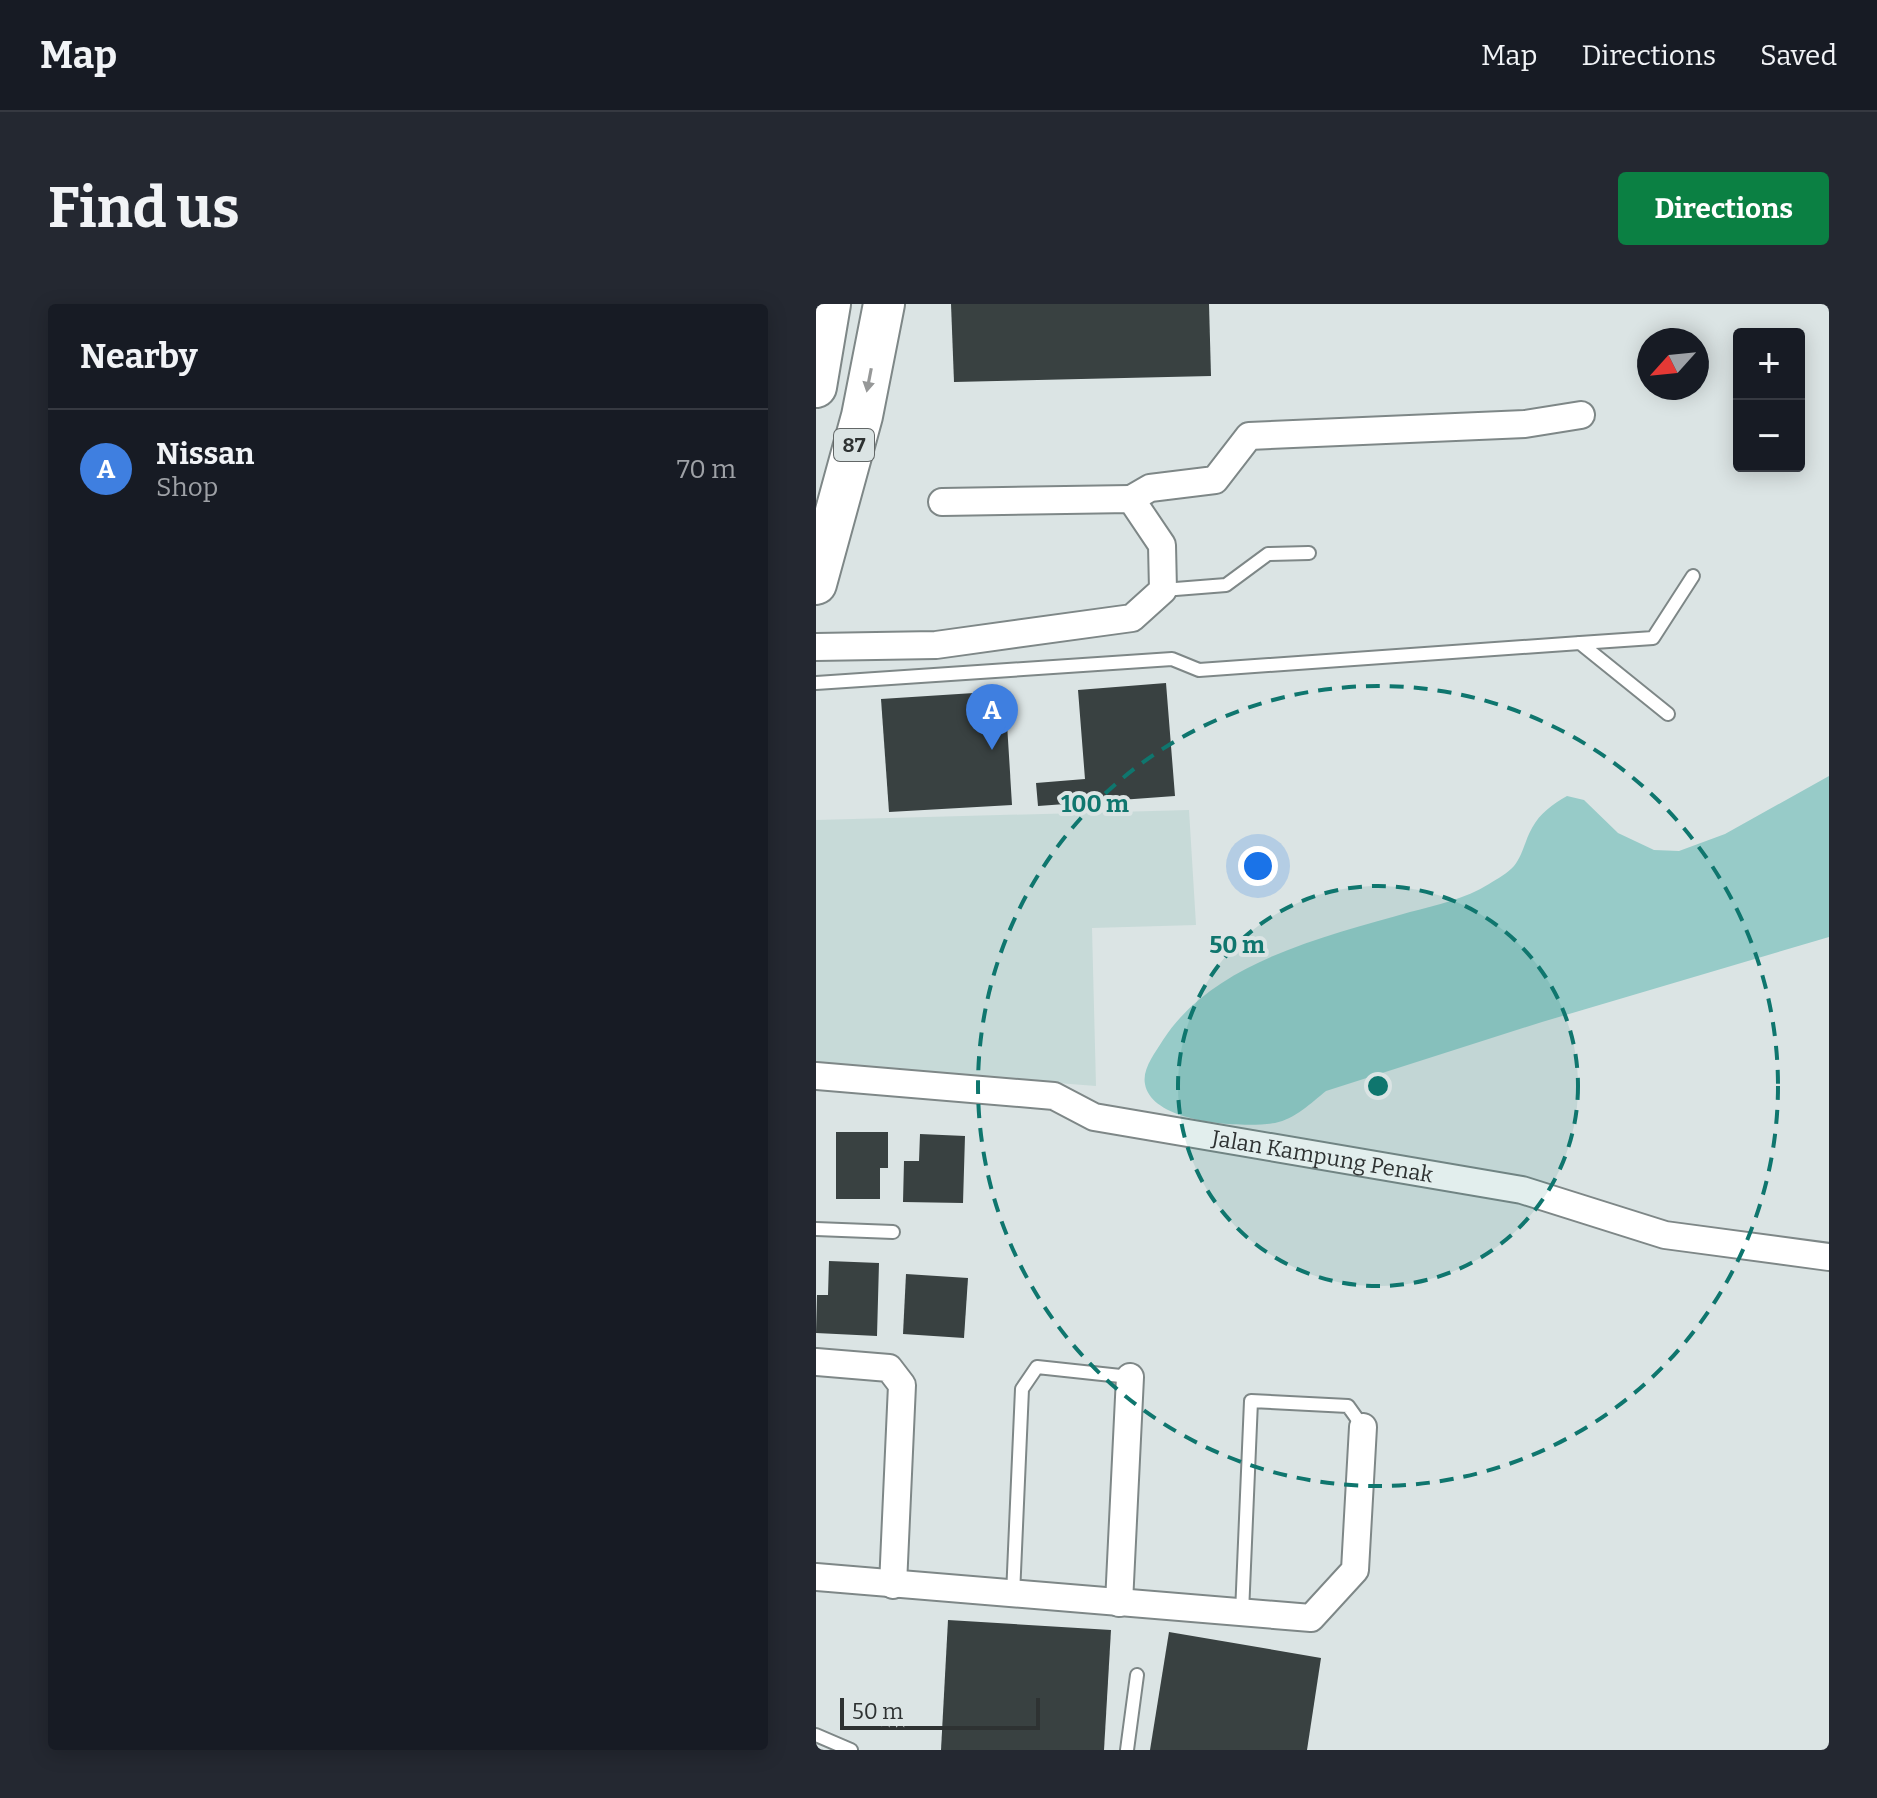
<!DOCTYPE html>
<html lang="en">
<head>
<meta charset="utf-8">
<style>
	:root { --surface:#171b24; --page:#242831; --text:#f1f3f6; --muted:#9ea1a6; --line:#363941; --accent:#0b8043 }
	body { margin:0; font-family:Bitter,serif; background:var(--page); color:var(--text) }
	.controls { position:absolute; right:24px; top:24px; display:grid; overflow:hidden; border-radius:8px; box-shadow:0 4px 20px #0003 }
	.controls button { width:72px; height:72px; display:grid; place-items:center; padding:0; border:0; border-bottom:2px solid var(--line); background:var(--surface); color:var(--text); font:40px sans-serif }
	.compass { position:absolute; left:821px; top:24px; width:72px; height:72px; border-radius:50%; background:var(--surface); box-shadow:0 4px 20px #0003; rotate:243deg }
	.scale { position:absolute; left:24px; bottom:20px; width:200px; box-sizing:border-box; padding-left:8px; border:4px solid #2e3232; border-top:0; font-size:22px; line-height:28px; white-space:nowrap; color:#2e3232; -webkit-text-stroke:6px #dbe4e4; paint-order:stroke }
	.you { position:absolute; left:442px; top:562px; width:28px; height:28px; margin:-20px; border:6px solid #fff; border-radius:50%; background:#1a73e8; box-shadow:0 0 0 12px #1a73e833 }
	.badge { display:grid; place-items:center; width:52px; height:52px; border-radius:50%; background:var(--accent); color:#fff; font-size:26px; font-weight:700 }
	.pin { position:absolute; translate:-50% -66px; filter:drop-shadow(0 2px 4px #0008) }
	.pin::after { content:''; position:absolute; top:42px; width:28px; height:24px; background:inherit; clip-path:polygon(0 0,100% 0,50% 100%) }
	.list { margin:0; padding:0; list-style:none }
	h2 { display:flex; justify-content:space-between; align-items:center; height:104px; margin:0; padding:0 32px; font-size:34px }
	h2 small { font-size:26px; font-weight:400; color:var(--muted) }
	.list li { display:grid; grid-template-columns:52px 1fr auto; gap:24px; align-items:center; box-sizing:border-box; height:120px; padding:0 32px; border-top:2px solid var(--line) }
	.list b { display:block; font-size:30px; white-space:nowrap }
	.list p { margin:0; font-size:26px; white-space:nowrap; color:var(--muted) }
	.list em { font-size:26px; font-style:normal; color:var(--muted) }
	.map { position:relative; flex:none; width:1013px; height:1446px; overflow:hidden; border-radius:8px }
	header { display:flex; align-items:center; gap:48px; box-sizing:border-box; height:112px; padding:0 40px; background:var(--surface); border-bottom:2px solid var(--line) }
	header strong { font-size:38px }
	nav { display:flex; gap:44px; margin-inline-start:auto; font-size:28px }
	.intro { display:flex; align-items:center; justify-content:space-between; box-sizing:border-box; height:192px; padding:0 48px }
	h1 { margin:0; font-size:56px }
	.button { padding:20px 36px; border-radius:8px; background:var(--accent); color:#fff; font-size:28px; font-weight:700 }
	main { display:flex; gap:48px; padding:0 48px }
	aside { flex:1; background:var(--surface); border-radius:8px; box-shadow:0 4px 20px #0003 }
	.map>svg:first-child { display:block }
	.built { fill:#c7dad8 }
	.green { fill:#97cbc8 }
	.building { fill:#394141 }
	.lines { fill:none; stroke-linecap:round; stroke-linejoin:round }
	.service-casing { stroke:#7e8787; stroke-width:16 }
	.minor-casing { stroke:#7e8787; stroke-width:30 }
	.primary-casing { stroke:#7e8787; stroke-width:44 }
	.service { stroke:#fff; stroke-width:12 }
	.minor { stroke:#fff; stroke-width:26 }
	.primary { stroke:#fff; stroke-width:40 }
	.oneway { fill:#969898 }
	.ring { fill:none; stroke:#0f766e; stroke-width:4; stroke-dasharray:14 10 }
	.labels { text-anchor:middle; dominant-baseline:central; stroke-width:8; stroke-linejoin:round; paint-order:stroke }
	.shield { fill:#dbe4e4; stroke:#626767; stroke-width:2 }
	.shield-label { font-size:20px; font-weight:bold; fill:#2e3232 }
	.street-label { font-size:22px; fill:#2e3232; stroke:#dbe4e4 }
	.centre { fill:#0f766e; stroke:#dbe4e4; stroke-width:4 }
	.ring-label { font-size:24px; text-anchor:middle; font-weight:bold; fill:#0f766e; stroke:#dbe4e4; stroke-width:8; stroke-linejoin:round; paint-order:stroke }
</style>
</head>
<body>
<header>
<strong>Map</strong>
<nav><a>Map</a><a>Directions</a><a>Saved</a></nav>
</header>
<div class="intro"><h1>Find us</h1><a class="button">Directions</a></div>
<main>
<aside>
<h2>Nearby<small></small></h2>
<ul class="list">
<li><span class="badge" style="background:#3f7fe0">A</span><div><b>Nissan</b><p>Shop</p></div><em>70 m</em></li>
</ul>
</aside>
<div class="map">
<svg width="1013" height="1446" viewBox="0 0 1013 1446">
	<rect width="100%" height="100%" fill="#dbe4e4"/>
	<!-- built -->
	<polygon class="built" points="373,506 380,621 276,624 280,782 0,760 0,516"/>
	<!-- green -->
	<path class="green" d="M1013,472v161l-287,85 -216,69c-15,12 -31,28 -51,32 -31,5 -123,1 -130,-39 -3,-15 10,-31 18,-44 50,-78 163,-104 247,-128 27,-7 55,-13 79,-28 8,-5 19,-11 25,-18 9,-11 11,-26 18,-38 8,-15 21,-24 35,-32l17,4 34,33 36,17 25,1 46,-17z"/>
	<!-- building -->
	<g class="building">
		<polygon points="135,0 393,0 395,72 138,78"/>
		<polygon points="350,379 359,492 222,502 220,479 269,475 262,386"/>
		<polygon points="189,387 196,501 73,508 65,395"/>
		<polygon points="20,828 72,828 72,864 64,864 64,895 20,895"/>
		<polygon points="104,830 149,832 147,899 87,898 88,857 103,857"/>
		<polygon points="13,957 63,959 61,1032 0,1029 1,991 12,991"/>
		<polygon points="90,970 152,974 148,1034 87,1030"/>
		<polygon points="132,1316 295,1326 288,1446 125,1446"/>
		<polygon points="353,1328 505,1354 491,1446 334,1446"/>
	</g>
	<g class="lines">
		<!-- service casing -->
		<g class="service-casing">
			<g id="service">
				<polyline points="347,286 410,281 452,250 493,249"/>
				<polyline points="764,339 837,334 877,272"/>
				<polyline points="0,379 356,355 383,366 764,339 852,410"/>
				<polyline points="0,925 77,928"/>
				<polyline points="197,1291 206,1085 221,1063 314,1073"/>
				<polyline points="426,1309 435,1097 532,1102 547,1123"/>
				<polyline points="0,1431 35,1446"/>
				<polyline points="311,1446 321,1371"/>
			</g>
		</g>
		<!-- minor casing -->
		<g class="minor-casing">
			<g id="minor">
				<polyline points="315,195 334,184 399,176 433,132 709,120 765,111"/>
				<polyline points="0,343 120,341 316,314 347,286 346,241 315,195 126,198"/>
				<path id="s1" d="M0,772l238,20 40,21 428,73 143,45 164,22"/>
				<polyline points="0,1058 73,1064 86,1081 77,1281"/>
				<polyline points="0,1273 495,1314 539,1266 547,1123"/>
				<polyline points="303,1299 314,1073"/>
			</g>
		</g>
		<!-- primary casing -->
		<g class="primary-casing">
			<g id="primary">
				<polyline points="0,83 14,0"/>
				<polyline points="0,280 46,112 68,0"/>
			</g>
		</g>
		<!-- service -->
		<use href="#service" class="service"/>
		<!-- minor -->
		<use href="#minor" class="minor"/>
		<!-- primary -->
		<use href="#primary" class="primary"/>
	</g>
	<!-- one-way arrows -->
	<defs><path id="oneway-solid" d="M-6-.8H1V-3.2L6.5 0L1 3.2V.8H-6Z" transform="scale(2)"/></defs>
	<use class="oneway" href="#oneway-solid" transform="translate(53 76) rotate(101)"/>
	<!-- distance rings -->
	<circle cx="562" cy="782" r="200" fill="#0f766e" fill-opacity=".12"/>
	<g class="ring">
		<circle cx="562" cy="782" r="200"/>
		<circle cx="562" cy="782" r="400"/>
	</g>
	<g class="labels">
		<!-- shield labels -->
		<rect class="shield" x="18" y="125" width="40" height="32" rx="6"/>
		<g class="shield-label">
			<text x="38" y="141">87</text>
		</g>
		<!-- street labels -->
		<g class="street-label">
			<text stroke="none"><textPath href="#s1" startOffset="516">Jalan Kampung Penak</textPath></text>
		</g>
	</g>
	<circle cx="562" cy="782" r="12" class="centre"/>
	<g class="ring-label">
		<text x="279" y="508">100 m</text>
		<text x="421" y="649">50 m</text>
	</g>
</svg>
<div class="controls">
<button>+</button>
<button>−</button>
</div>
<svg class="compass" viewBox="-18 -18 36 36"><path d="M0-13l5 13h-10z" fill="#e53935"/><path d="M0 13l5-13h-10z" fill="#9ea1a6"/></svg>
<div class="scale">50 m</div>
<div class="you"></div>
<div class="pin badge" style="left:176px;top:446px;background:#3f7fe0">A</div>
</div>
</main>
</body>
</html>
